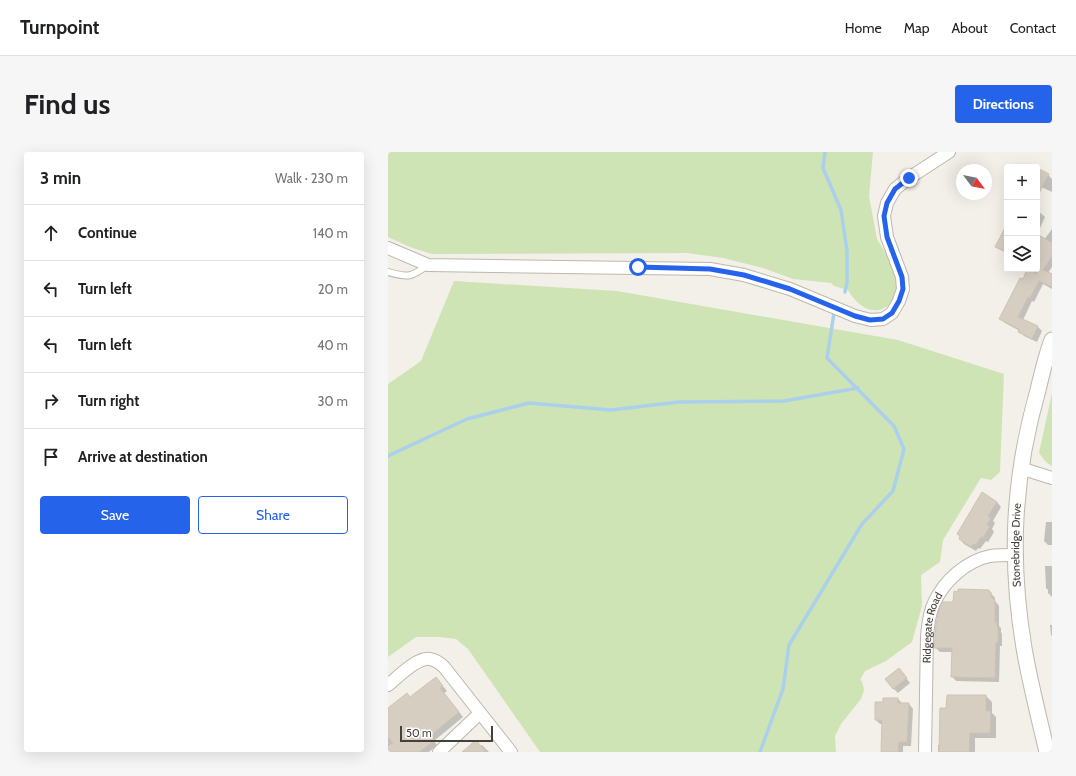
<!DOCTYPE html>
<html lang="en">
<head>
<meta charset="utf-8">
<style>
	:root { --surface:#fff; --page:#f6f6f6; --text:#202124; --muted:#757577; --line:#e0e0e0; --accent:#2563eb }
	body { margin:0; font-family:Cabin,sans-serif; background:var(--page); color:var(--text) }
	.controls { position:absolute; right:12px; top:12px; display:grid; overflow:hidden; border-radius:4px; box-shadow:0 4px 16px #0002 }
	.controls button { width:36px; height:36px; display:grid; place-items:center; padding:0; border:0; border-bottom:1px solid var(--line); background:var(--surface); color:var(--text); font:20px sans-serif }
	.compass { position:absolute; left:568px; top:12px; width:36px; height:36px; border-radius:50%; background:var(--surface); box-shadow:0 4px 16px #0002; rotate:122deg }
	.scale { position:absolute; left:12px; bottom:10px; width:93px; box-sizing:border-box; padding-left:4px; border:2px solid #464038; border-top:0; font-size:11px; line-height:14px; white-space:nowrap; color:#464038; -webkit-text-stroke:3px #fff; paint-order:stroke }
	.stop { position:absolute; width:12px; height:12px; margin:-9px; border:3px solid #2563eb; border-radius:50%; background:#fff }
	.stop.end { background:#2563eb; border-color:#fff; box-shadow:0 1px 4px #0008 }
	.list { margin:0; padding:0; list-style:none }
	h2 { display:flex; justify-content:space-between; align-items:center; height:52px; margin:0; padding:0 16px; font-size:17px }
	h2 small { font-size:13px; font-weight:400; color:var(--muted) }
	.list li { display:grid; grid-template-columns:26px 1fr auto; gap:12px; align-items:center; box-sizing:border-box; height:56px; padding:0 16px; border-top:1px solid var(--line) }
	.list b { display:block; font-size:15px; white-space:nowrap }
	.list em { font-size:13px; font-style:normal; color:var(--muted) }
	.actions { display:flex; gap:8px; padding:12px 16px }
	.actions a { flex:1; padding:9px 0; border:1px solid var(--accent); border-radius:4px; text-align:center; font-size:14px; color:var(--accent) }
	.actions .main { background:var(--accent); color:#fff }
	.icon { flex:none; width:22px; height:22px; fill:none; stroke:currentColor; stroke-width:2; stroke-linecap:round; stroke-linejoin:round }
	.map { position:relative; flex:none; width:664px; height:600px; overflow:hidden; border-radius:4px }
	header { display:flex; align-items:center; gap:24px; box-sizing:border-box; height:56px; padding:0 20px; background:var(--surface); border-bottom:1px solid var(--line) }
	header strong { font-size:19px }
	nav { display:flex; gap:22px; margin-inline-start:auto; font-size:14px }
	.intro { display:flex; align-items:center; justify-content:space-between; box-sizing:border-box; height:96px; padding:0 24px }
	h1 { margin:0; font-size:28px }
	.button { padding:10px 18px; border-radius:4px; background:var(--accent); color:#fff; font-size:14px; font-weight:700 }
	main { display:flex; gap:24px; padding:0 24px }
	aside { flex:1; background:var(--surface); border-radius:4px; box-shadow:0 4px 16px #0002 }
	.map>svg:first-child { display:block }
	.green { fill:#cfe4b4 }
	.shadow { fill:#0003 }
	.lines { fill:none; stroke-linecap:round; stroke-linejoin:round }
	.stream { stroke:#aad0eb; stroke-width:3.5 }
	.building { fill:#d7cec2; stroke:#cec3b2 }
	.service-casing { stroke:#beb7ac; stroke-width:8 }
	.minor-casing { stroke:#beb7ac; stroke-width:14 }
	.tertiary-casing { stroke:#beb7ac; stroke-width:17 }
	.service { stroke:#fff; stroke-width:6 }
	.minor { stroke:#fff; stroke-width:12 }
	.tertiary { stroke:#fff; stroke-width:15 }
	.route { stroke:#2563eb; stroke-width:5 }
	.labels { text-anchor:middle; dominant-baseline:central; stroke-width:3; stroke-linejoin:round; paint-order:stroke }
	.street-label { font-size:11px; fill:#464038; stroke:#fff }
</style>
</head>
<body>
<header>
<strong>Turnpoint</strong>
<nav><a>Home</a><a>Map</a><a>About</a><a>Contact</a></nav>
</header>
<div class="intro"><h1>Find us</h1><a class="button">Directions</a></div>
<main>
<aside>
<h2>3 min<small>Walk · 230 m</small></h2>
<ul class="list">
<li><svg class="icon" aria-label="ahead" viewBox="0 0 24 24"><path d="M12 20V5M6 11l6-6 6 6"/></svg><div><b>Continue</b></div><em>140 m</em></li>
<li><svg class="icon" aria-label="left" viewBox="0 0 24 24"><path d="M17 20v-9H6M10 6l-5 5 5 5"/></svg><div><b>Turn left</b></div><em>20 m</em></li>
<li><svg class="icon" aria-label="left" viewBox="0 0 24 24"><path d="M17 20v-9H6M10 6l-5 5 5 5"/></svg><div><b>Turn left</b></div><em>40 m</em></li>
<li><svg class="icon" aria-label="right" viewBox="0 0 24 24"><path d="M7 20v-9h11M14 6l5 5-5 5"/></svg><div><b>Turn right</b></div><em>30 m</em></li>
<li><svg class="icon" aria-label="arrive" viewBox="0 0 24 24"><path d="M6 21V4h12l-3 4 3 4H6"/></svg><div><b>Arrive at destination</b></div></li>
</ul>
<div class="actions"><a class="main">Save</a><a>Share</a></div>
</aside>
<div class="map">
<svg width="664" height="600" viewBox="0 0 664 600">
	<rect width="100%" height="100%" fill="#f3f0e9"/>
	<!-- green -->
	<g class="green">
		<path d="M0,0h485l-4,44 8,43 17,28 4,26c-2,3 -4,7 -7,10 -16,16 -34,3 -43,-13l-14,-4 -3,-3 -38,-4 -30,-11 -40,-10 -36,-5 -255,1 -22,-7 -22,-10z"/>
		<polygon points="66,129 229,139 510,188 616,222 612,320 603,328 593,326 555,388 552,410 533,423 534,454 524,490 498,509 477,519 472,528 474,529 476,538 473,547 453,572 447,584 448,600 152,600 80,497 68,487 51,485 28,485 0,505 0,232 33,209"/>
		<polygon points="664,241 664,314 658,310 651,301"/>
	</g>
	<!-- shadow -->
	<g class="shadow">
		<polygon points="649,17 660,23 664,27 664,40 649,33"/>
		<polygon points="649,58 657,65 651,78 649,77"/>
		<polygon points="619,74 619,102 608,94"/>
		<polygon points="664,77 664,115 660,121 664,123 664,137 655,132 646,150 644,149 635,168 650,175 654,179 649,190 636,184 632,179 617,171 612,167 641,117 649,117 649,97"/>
		<polygon points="609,350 613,355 605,369 607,371 604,377 606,380 600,390 598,389 592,397 590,396 588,399 576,392 572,387"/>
		<polygon points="658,370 664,370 664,393 660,393 656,389"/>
		<polygon points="657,414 664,414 664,445 660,441 660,438 658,436"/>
		<polygon points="601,439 607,446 607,449 611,454 611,474 613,476 613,480 614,482 614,494 612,494 611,530 568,529 564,524 565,500 552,500 547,495 566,451"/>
		<polygon points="662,473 664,473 664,484 663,483"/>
		<polygon points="515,522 522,531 510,541 505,536"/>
		<polygon points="48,526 59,539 56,541 75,565 46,589 49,593 41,600 0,600 0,558 22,546"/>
		<polygon points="598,544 604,550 604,561 608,565 608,586 587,586 587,600 550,600 550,593 553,593"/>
		<polygon points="510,547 514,551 521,552 525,557 523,594 515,594 515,600 494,600 495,572 492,572 488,568 496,551"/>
		<polygon points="94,593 101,600 76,600 93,594"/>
	</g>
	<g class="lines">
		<!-- stream -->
		<g class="stream">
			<polyline points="437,0 435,16 453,58 459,99 459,130 457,140"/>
			<polyline points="0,304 79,267 141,251 223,258 291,250 396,249 470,236"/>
			<polyline points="372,600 395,537 401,493 474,372 505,339 516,297 506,274 439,206 446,161"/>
		</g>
	</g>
	<!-- building -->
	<g class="building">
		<polygon points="649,16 661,22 649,45"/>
		<polygon points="619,72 619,93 616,99 607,95"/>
		<polygon points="649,82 664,91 664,104 655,118 664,122 664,135 651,129 642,146 640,145 630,165 650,174 644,187 630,180 631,177 611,167 632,126 635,127 639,117 649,122"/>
		<polygon points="594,340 609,350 600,364 603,366 599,373 602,374 595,386 593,385 588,393 585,392 583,395 571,387 572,384 569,382"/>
		<polygon points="570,437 601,438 601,440 603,440 603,444 607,449 607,470 609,470 609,476 610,476 610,490 608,490 607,526 563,525 564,496 546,496 548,472 551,458 555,450 565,450 566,439 570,440"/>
		<polygon points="511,516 519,526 505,537 497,527"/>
		<polygon points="48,525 55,534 52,536 71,560 42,584 46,589 31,600 0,600 0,594 5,591 0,585 0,556 19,541 22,545"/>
		<polygon points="559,543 598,543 598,559 603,559 602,581 582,581 581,600 551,600 552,556 558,556"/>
		<polygon points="495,546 510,546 510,551 521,551 519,590 511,590 510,600 493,600 494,568 487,568 487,550 495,550"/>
		<polygon points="88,588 98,600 74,600"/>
	</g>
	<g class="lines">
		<!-- service casing -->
		<g class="service-casing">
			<path id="service" d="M0,120c21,6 23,5 40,-7"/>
		</g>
		<!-- minor casing -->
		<g class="minor-casing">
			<g id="minor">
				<polyline points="0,96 40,113 322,117 356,123 402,137 467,164 483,168 495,167 504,161 511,149 515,137 514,125 499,85 496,64 499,51 507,37 521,26 561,0"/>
				<polyline points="632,316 664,326"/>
				<path d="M0,533c10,-8 29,-28 42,-26 6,1 10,4 14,8l67,85"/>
				<polyline points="51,600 92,561"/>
				<path id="s1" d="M537,600l2,-116c1,-11 2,-23 7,-33 10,-22 32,-42 56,-47 8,-1 17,-1 25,-1"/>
			</g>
		</g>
		<!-- tertiary casing -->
		<g class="tertiary-casing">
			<g id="tertiary">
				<path id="s2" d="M659,600c-8,-34 -17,-69 -23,-104 -15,-90 -11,-170 14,-258 4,-17 8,-34 14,-50"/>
			</g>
		</g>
		<!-- service -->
		<use href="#service" class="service"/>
		<!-- minor -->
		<use href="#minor" class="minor"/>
		<!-- tertiary -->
		<use href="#tertiary" class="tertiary"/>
	</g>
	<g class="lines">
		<!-- route -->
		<polyline class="route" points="250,115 322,117 356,123 402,137 467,164 482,168 495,167 504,161 511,149 515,137 514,125 499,85 496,64 499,51 507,37 521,26"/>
	</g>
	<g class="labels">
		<!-- street labels -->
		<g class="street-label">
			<text stroke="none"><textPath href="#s2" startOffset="210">Stonebridge Drive</textPath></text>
			<text stroke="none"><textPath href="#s1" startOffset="125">Ridgegate Road</textPath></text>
		</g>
	</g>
</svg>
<div class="controls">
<button>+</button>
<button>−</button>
<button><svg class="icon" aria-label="layers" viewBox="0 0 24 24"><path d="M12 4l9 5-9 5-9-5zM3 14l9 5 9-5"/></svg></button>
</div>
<svg class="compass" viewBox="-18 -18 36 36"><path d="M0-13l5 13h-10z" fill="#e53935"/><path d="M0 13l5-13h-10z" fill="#757577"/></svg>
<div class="scale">50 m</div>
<div class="stop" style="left:250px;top:115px"></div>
<div class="stop end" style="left:521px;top:26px"></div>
</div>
</main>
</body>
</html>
